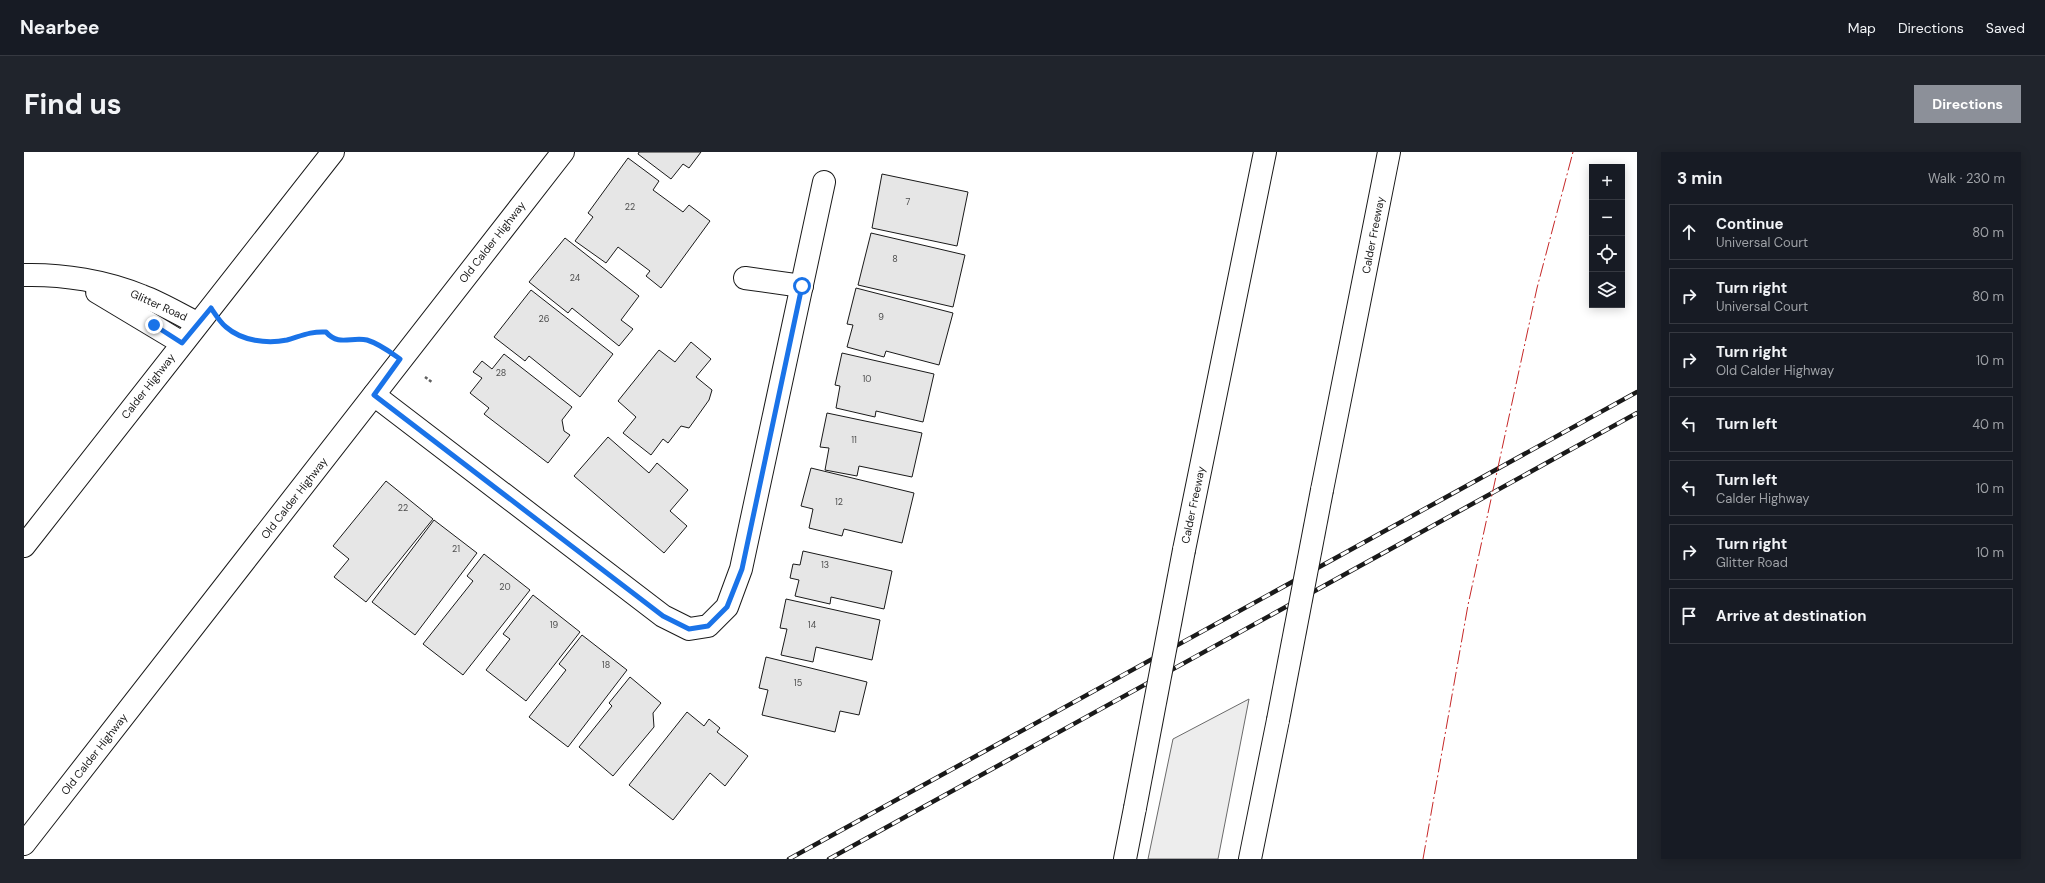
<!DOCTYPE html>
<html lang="en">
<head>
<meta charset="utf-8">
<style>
	:root { --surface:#171b24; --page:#20242c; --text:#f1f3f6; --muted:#9ea1a6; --line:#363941; --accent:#8c9099 }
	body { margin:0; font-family:"DM Sans",sans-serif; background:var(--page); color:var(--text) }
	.controls { position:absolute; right:12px; top:12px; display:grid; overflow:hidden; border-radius:0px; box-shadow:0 2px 10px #0003 }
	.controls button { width:36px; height:36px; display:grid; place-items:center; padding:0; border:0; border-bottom:1px solid var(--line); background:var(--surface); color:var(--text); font:20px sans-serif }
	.stop { position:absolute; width:12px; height:12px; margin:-9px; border:3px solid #1a73e8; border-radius:50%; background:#fff }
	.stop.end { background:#1a73e8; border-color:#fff; box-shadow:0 1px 4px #0008 }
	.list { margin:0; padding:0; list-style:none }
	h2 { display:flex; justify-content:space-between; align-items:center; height:52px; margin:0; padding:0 16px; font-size:17px }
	h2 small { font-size:13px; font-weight:400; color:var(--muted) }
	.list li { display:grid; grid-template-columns:26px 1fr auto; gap:12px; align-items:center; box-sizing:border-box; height:56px; margin:0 8px 8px; padding:0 8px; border:1px solid var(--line); border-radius:0px }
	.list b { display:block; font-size:15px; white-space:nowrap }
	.list p { margin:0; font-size:13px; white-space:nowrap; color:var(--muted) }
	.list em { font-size:13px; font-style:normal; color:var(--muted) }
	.icon { flex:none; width:22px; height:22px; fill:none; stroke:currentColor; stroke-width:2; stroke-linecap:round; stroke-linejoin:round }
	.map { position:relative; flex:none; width:1613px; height:707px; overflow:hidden; border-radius:0px }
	header { display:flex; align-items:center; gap:24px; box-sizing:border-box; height:56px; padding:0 20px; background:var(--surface); border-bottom:1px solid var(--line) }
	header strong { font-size:19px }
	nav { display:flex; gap:22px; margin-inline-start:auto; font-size:14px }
	.intro { display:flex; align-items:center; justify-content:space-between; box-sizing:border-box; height:96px; padding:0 24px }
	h1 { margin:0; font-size:28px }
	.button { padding:10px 18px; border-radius:0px; background:var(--accent); color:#fff; font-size:14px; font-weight:700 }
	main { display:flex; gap:24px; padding:0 24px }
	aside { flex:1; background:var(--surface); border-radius:0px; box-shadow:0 2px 10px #0003 }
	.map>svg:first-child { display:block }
	.built { fill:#ededed; stroke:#6a6a6a }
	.building { fill:#e6e6e6; stroke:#1a1a1a }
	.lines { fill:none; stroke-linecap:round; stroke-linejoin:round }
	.street-casing { stroke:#1a1a1a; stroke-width:24 }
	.secondary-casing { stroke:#1a1a1a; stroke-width:24 }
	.highway-casing { stroke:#1a1a1a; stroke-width:24 }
	.path { stroke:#5f5f5f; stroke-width:2.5; stroke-dasharray:3 2; stroke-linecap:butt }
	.street { stroke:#fff; stroke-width:22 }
	.secondary { stroke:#fff; stroke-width:22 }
	.highway { stroke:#fff; stroke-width:22 }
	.rail-casing { stroke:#1a1a1a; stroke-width:4.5 }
	.rail { stroke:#fff; stroke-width:3; stroke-dasharray:9; stroke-linecap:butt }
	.highway-bridge-casing { stroke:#1a1a1a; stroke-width:24; stroke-linecap:butt }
	.highway-bridge { stroke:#fff; stroke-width:22 }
	.power { stroke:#c62828; stroke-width:1; stroke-dasharray:14 3 2 3; stroke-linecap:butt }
	.route { stroke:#1a73e8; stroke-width:5 }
	.labels { text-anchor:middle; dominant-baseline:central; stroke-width:3; stroke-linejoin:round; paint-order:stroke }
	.number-label { font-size:9px; fill:#4d4d4d }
	.street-label { font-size:11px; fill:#1a1a1a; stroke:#fff }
</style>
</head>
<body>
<header>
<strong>Nearbee</strong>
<nav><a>Map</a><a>Directions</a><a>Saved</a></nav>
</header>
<div class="intro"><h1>Find us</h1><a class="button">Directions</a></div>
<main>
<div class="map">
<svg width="1613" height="707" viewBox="0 0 1613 707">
	<rect width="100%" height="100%" fill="#fff"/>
	<!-- built -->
	<polygon class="built" points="1225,547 1194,707 1124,707 1149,587"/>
	<!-- building -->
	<g class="building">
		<polygon points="615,0 677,0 665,16 659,12 647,27 614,2"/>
		<polygon points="604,6 635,29 629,38 659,60 665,53 686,69 637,136 622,124 626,119 594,95 582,111 551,89 569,65 564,61"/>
		<polygon points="858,22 944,40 933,94 848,76"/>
		<polygon points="847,81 941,103 929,155 834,133"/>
		<polygon points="541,86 615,144 597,168 609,177 595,194 548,156 544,161 505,130"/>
		<polygon points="832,136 929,161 915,213 862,199 860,205 823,195 829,173 823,172"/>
		<polygon points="507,138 589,202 556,245 505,204 501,209 470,185"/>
		<polygon points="667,190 687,207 672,225 688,238 685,248 665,276 657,274 644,291 639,287 627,303 599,281 612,265 594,249 635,198 651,210"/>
		<polygon points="818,201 910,222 899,270 852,259 851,265 812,256 816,234 811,233"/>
		<polygon points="480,202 548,255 538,268 540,279 546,283 524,311 460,262 465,256 446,241 458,226 449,220 458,209 468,217"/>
		<polygon points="803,261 898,281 888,325 835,314 833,324 801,318 805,296 796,295"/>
		<polygon points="584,285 625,321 633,311 664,338 646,359 663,374 640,401 550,324"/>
		<polygon points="787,316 890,341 878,391 820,377 818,384 785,376 789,357 777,354"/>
		<polygon points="362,329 409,367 342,450 310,425 325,407 309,394"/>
		<polygon points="410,368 453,401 391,483 348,450"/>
		<polygon points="779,399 868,419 860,457 807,445 806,452 771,444 775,428 766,426 769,412 776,413"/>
		<polygon points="460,402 506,438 439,523 399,492 449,429 443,424"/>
		<polygon points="509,443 556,480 502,549 462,518 486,487 479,482"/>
		<polygon points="762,447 856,468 848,508 792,495 789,510 757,503 763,477 756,476"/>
		<polygon points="558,483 603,518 544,595 505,565 542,518 535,512"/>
		<polygon points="742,505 843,530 835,563 816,559 811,580 738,563 744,538 735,536"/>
		<polygon points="606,525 637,551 629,561 630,575 589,624 555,595 588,554 585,551"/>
		<polygon points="663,560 680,574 685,567 696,576 693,580 724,604 701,634 686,621 649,668 605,633"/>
	</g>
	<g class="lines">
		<!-- street casing -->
		<g class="street-casing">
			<g id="street">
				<path d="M0,123c39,-1 82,6 118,21 19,7 37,18 55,27"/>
				<polyline points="721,126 778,134"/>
				<polyline points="73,140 158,191"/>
				<polyline points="350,243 639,464 665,477 684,474 703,455 717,417 800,30"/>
				<polyline points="0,394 309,0"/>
			</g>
		</g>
		<!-- secondary casing -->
		<g class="secondary-casing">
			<polyline id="secondary" points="0,692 539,0"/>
		</g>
		<!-- highway casing -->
		<g class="highway-casing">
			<g id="highway">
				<polyline points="1298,338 1365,0"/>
				<polyline points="1160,398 1241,0"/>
				<polyline points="1101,707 1111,656"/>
				<polyline points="1226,707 1254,568"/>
			</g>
		</g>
		<!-- path -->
		<g class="path">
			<path d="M205,177c18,12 40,16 60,10 13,-4 23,-8 37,-7 11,13 24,7 39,8 3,0 8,2 12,3"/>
			<polyline points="401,225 409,231"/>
		</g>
		<!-- street -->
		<use href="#street" class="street"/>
		<!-- secondary -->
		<use href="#secondary" class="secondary"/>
		<!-- highway -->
		<use href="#highway" class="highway"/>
		<!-- rail casing -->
		<g class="rail-casing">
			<g id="rail">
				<polyline points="765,707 1613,240"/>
				<polyline points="805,707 1613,261"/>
			</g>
		</g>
		<!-- rail -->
		<use href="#rail" class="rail"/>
		<!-- highway-bridge casing -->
		<g class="highway-bridge-casing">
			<g id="highway-bridge">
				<polyline points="1254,568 1298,338"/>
				<polyline points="1111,656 1160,398"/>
			</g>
		</g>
		<!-- highway-bridge -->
		<use href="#highway-bridge" class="highway-bridge"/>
		<!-- power -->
		<polyline class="power" points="1399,707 1444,453 1513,136 1549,0"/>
	</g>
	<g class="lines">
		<!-- route -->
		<path class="route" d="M130,173l28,18 29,-35c4,6 9,14 15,19 16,14 41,17 61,13 14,-4 24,-9 39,-8 13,15 26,4 41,8 13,4 23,12 33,19l-26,36 289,221 26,13 19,-3 19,-19 15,-38 60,-283"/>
	</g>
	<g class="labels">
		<!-- number labels -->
		<g class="number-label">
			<text x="884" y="50">7</text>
			<text x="606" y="55">22</text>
			<text x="871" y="107">8</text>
			<text x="551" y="126">24</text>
			<text x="857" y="165">9</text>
			<text x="520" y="167">26</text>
			<text x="477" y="221">28</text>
			<text x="843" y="227">10</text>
			<text x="830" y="288">11</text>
			<text x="815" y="350">12</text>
			<text x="379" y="356">22</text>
			<text x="432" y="397">21</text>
			<text x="801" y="413">13</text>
			<text x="481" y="435">20</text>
			<text x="530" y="473">19</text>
			<text x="788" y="473">14</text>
			<text x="582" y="513">18</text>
			<text x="774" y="531">15</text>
		</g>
		<!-- street labels -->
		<g class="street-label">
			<text transform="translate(1349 83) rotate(-79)">Calder Freeway</text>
			<text transform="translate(468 90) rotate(-52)">Old Calder Highway</text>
			<text transform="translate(135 153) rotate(24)">Glitter Road</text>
			<text transform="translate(124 234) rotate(-52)">Calder Highway</text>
			<text transform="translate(270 346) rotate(-52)">Old Calder Highway</text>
			<text transform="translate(1169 353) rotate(-78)">Calder Freeway</text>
			<text transform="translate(70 602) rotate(-52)">Old Calder Highway</text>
		</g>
	</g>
</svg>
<div class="controls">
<button>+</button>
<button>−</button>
<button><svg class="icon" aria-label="locate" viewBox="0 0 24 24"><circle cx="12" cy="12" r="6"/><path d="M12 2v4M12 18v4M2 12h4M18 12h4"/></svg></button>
<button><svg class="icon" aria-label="layers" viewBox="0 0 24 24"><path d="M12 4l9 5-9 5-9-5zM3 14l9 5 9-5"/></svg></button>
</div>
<div class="stop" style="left:778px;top:134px"></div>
<div class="stop end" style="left:130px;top:173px"></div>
</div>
<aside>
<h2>3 min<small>Walk · 230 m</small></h2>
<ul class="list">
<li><svg class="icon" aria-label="ahead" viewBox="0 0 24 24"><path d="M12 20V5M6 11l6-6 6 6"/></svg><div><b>Continue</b><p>Universal Court</p></div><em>80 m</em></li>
<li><svg class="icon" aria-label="right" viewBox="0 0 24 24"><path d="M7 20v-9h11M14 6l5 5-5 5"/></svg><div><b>Turn right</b><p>Universal Court</p></div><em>80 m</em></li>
<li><svg class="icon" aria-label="right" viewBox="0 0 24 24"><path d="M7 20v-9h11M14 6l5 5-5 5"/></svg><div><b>Turn right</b><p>Old Calder Highway</p></div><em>10 m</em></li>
<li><svg class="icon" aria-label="left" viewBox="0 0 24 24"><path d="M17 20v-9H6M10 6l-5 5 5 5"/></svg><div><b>Turn left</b></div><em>40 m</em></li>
<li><svg class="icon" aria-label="left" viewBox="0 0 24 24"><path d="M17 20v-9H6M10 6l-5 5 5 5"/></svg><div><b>Turn left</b><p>Calder Highway</p></div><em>10 m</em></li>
<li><svg class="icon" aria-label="right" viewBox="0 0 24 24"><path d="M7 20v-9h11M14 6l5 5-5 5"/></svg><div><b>Turn right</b><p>Glitter Road</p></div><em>10 m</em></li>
<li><svg class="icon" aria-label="arrive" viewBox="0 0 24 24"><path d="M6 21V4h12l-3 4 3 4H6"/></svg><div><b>Arrive at destination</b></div></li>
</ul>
</aside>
</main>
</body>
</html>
